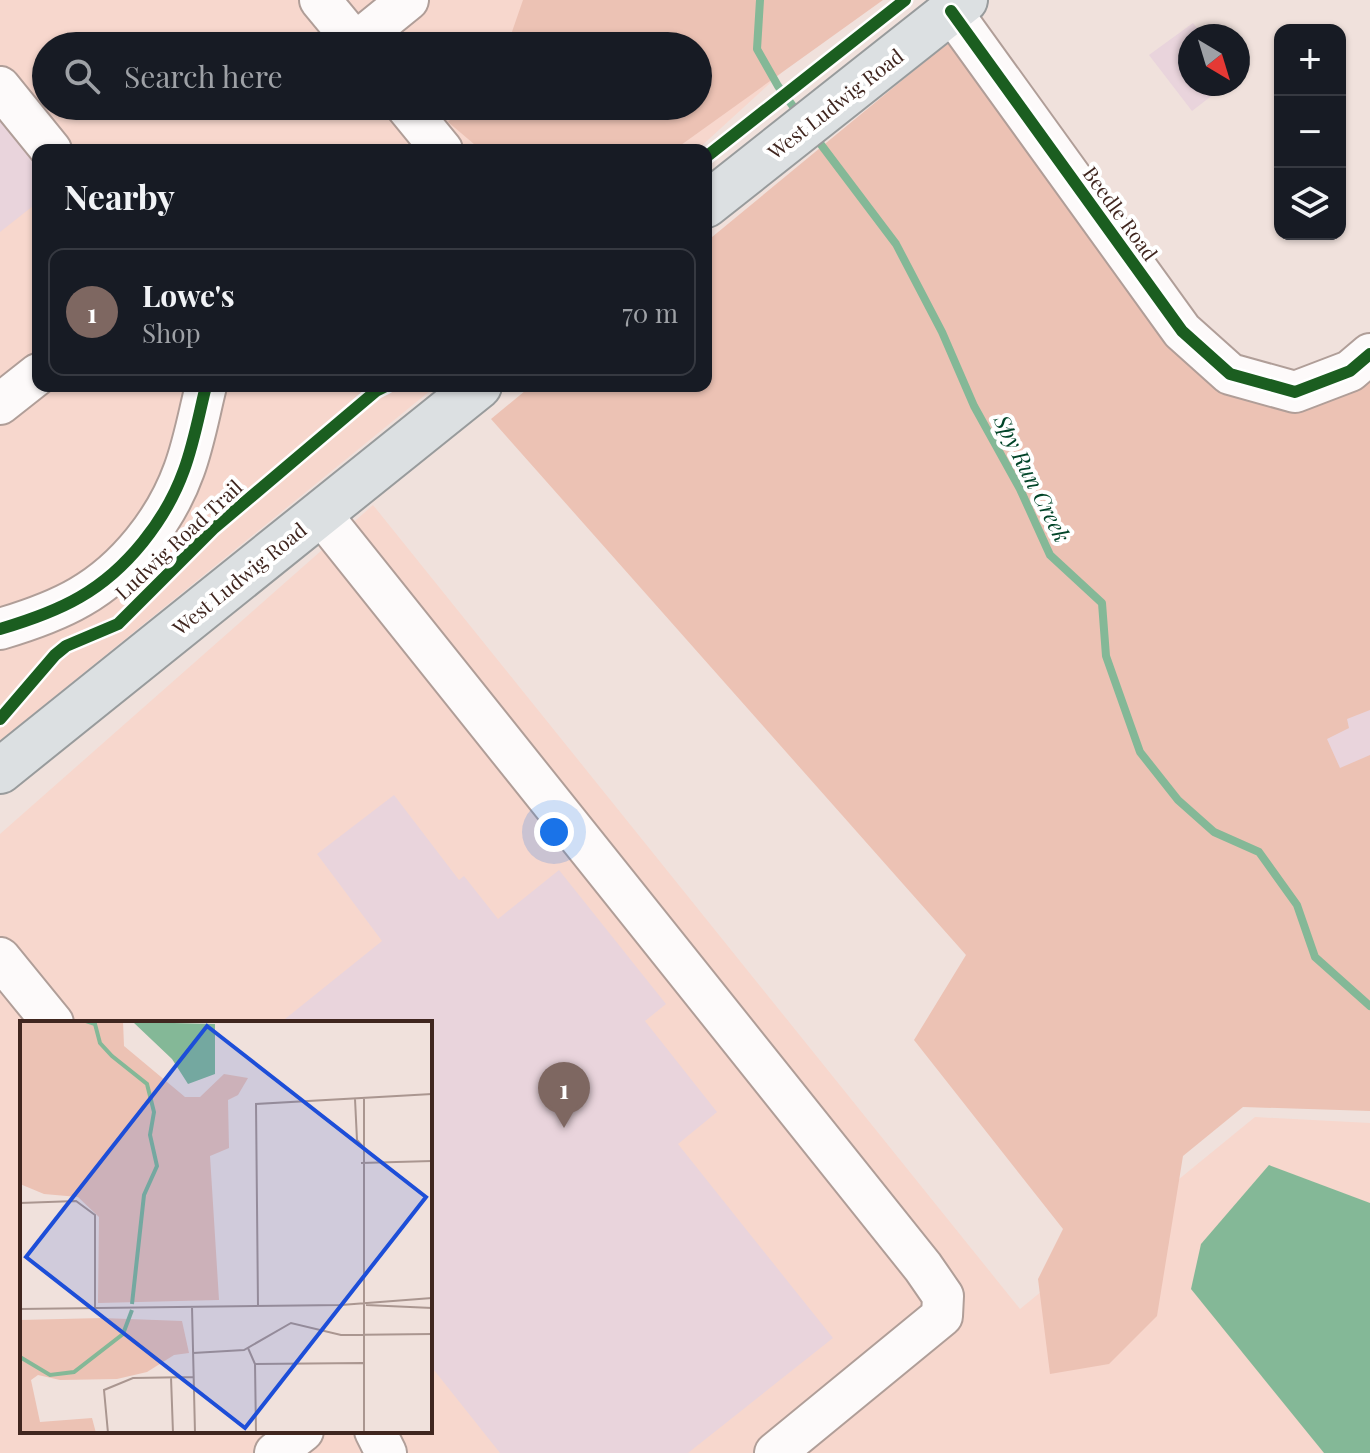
<!DOCTYPE html>
<html lang="en">
<head>
<meta charset="utf-8">
<style>
	:root { --surface:#171b24; --page:#20242c; --text:#f1f3f6; --muted:#9ea1a6; --line:#363941; --accent:#7e6761 }
	body { margin:0; font-family:"Playfair Display",serif; background:var(--page); color:var(--text) }
	.controls { position:absolute; right:24px; top:24px; display:grid; overflow:hidden; border-radius:16px; box-shadow:0 2px 6px #0004 }
	.controls button { width:72px; height:72px; display:grid; place-items:center; padding:0; border:0; border-bottom:2px solid var(--line); background:var(--surface); color:var(--text); font:40px sans-serif }
	.compass { position:absolute; left:1178px; top:24px; width:72px; height:72px; border-radius:50%; background:var(--surface); box-shadow:0 2px 6px #0004; rotate:142deg }
	.you { position:absolute; left:554px; top:832px; width:28px; height:28px; margin:-20px; border:6px solid #fff; border-radius:50%; background:#1a73e8; box-shadow:0 0 0 12px #1a73e833 }
	.badge { display:grid; place-items:center; width:52px; height:52px; border-radius:50%; background:var(--accent); color:#fff; font-size:26px; font-weight:700 }
	.pin { position:absolute; translate:-50% -66px; filter:drop-shadow(0 2px 4px #0008) }
	.pin::after { content:''; position:absolute; top:42px; width:28px; height:24px; background:inherit; clip-path:polygon(0 0,100% 0,50% 100%) }
	.list { margin:0; padding:0; list-style:none }
	h2 { display:flex; justify-content:space-between; align-items:center; height:104px; margin:0; padding:0 32px; font-size:34px }
	h2 small { font-size:26px; font-weight:400; color:var(--muted) }
	.list li { display:grid; grid-template-columns:52px 1fr auto; gap:24px; align-items:center; box-sizing:border-box; height:128px; margin:0 16px 16px; padding:0 16px; border:2px solid var(--line); border-radius:16px }
	.list b { display:block; font-size:30px; white-space:nowrap }
	.list p { margin:0; font-size:26px; white-space:nowrap; color:var(--muted) }
	.list em { font-size:26px; font-style:normal; color:var(--muted) }
	.icon { flex:none; width:44px; height:44px; fill:none; stroke:currentColor; stroke-width:2; stroke-linecap:round; stroke-linejoin:round }
	.map { position:relative; flex:none; width:1370px; height:1453px; overflow:hidden }
	.search { position:absolute; background:var(--surface); box-shadow:0 2px 6px #0004; left:32px; top:32px; width:680px; height:88px; display:flex; align-items:center; gap:20px; box-sizing:border-box; padding:0 28px; border-radius:44px; color:var(--muted); font-size:30px }
	.panel { position:absolute; background:var(--surface); box-shadow:0 2px 6px #0004; left:32px; top:144px; width:680px; height:248px; border-radius:16px }
	.map>svg:first-child { display:block }
	.built { fill:#f7d7cd; fill-rule:evenodd }
	.green { fill:#ecc2b4 }
	.water { fill:#84b897 }
	.lines { fill:none; stroke-linecap:round; stroke-linejoin:round }
	.stream { stroke:#84b897; stroke-width:8 }
	.building { fill:#e9d4dc }
	.minor-casing { stroke:#b09e98; stroke-width:44 }
	.major-casing { stroke:#989b9c; stroke-width:48 }
	.minor { stroke:#fdfafa; stroke-width:40 }
	.major { stroke:#dce0e2; stroke-width:44 }
	.cycleway-casing { stroke:#fff; stroke-width:17 }
	.cycleway { stroke:#1b5e20; stroke-width:12 }
	.labels { text-anchor:middle; dominant-baseline:central; stroke-width:8; stroke-linejoin:round; paint-order:stroke }
	.street-label { font-size:20px; fill:#40261f; stroke:#fff }
	.water-label { font-size:22px; font-style:italic; fill:#004428; stroke:#fff }
	.inset-river { fill:none; stroke:#84b897; stroke-width:4 }
	.inset-road { fill:none; stroke:#aa9690; stroke-width:2 }
	.view { fill:#1d4ed8; fill-opacity:0.15; stroke:#1d4ed8; stroke-width:4 }
	.inset-edge { fill:none; stroke:#40261f; stroke-width:4 }
</style>
</head>
<body>
<div class="map">
<svg width="1370" height="1453" viewBox="0 0 1370 1453">
	<rect width="100%" height="100%" fill="#f0e1dc"/>
	<!-- built -->
	<g class="built">
		<path d="M0,0h861l-164,150h-659v236h398l-436,355zM46,46h652v60h-652z"/>
		<path d="M373,505l647,804 235,-192 115,6v330h-1370v-619zM22,1023h408v408h-408z"/>
	</g>
	<!-- green -->
	<g class="green">
		<polygon points="523,0 883,0 674,150 481,150 448,122 463,106 698,106 698,46 507,46"/>
		<polygon points="951,40 1212,380 1370,380 1370,1111 1243,1107 1183,1156 1157,1316 1109,1364 1050,1374 1038,1279 1063,1229 914,1040 966,955 491,419 531,386 706,386 706,242"/>
	</g>
	<!-- water -->
	<polygon class="water" points="1269,1165 1370,1203 1370,1453 1324,1453 1191,1289 1201,1244"/>
	<g class="lines">
		<!-- stream -->
		<g class="stream">
			<polyline points="760,0 757,49 778,86 798,113"/>
			<polyline points="813,134 896,244 942,332 974,406 1020,489 1050,555 1102,603 1106,656 1140,752 1178,800 1214,832 1259,852 1297,905 1315,957 1370,1006"/>
		</g>
	</g>
	<!-- building -->
	<g class="building">
		<polygon points="1193,23 1203,36 1190,36 1190,84 1215,84 1219,90 1192,111 1149,55"/>
		<polygon points="0,115 38,162 38,202 0,232"/>
		<polygon points="1370,710 1370,755 1340,768 1327,739 1349,728 1347,719"/>
		<polygon points="394,795 459,880 464,876 498,919 559,870 666,1004 645,1021 717,1112 678,1144 833,1338 688,1453 500,1453 430,1365 430,1023 280,1023 382,941 317,854"/>
	</g>
	<g class="lines">
		<!-- minor casing -->
		<g class="minor-casing">
			<g id="minor">
				<polyline points="320,0 358,46"/>
				<polyline points="951,11 1182,331 1230,374 1295,392 1350,371 1370,354"/>
				<polyline points="355,43 408,0"/>
				<polyline points="0,87 51,150"/>
				<polyline points="406,106 442,150"/>
				<polyline points="0,404 38,374"/>
				<polyline points="320,513 923,1267 943,1296 942,1316 775,1453"/>
				<path d="M0,629c27,-8 56,-18 80,-32 47,-27 86,-77 104,-127 10,-27 15,-56 22,-84"/>
				<polyline points="0,958 53,1023"/>
				<polyline points="375,1431 386,1453"/>
				<polyline points="275,1453 303,1431"/>
			</g>
		</g>
		<!-- major casing -->
		<g class="major-casing">
			<g id="major">
				<polyline points="706,205 965,0"/>
				<polyline points="0,771 479,386"/>
			</g>
		</g>
		<!-- minor -->
		<use href="#minor" class="minor"/>
		<!-- major -->
		<use href="#major" class="major"/>
		<!-- cycleway casing -->
		<g class="cycleway-casing">
			<g id="cycleway">
				<polyline points="951,11 1182,331 1230,374 1295,392 1350,371 1370,354"/>
				<polyline points="706,157 905,0"/>
				<path d="M0,629c27,-8 56,-18 80,-32 47,-27 86,-77 104,-127 10,-27 15,-56 22,-84"/>
				<polyline points="0,719 55,655 66,646 118,624 213,529 376,391 386,386"/>
			</g>
		</g>
		<!-- cycleway -->
		<use href="#cycleway" class="cycleway"/>
	</g>
	<g class="labels">
		<!-- street labels -->
		<g class="street-label">
			<text transform="translate(835 103) rotate(-38)">West Ludwig Road</text>
			<text transform="translate(1121 213) rotate(54)">Beedle Road</text>
			<text transform="translate(178 539) rotate(-43)">Ludwig Road Trail</text>
			<text transform="translate(239 578) rotate(-39)">West Ludwig Road</text>
		</g>
		<!-- water labels -->
		<g class="water-label">
			<text transform="translate(1033 478) rotate(63)">Spy Run Creek</text>
		</g>
	</g>
	<!-- overview -->
	<g transform="translate(20 1021)">
		<rect width="412" height="412" fill="#f0e1dc"/>
		<path d="M103,0l1,25 61,51h15l24,-23 24,4 -10,17 -10,5 1,48 -19,8 9,144 -121,3 1,-86 -21,-20 -34,-3 -24,-10v-162zM82,297l80,3 7,32 -15,2 -27,17 -30,7 -57,1 -22,-5 -7,5 9,42 52,-4 4,15h-76v-113z" fill="#ecc2b4"/>
		<path d="M113,1l82,2v50l-27,10 -16,-25z" fill="#84b897"/>
		<path class="inset-river" d="M66,0l9,3 5,19 12,13 35,28 7,28 -4,23 7,31 -13,29 -12,109M0,336l30,18 24,-3 49,-38 9,-24"/>
		<path class="inset-road" d="M335,78l2,41 7,8M341,142l71,-2M0,182l56,-2 19,14v93M346,284l66,3M238,285l-2,-202 176,-10M172,286l3,126M0,288l321,-4 91,-7M228,327l7,16 1,69M173,332l51,-3 47,-27 50,12 91,-1M235,343l108,-1M151,356l2,56M88,412l-4,-43 29,-12 60,-1M344,412v-334"/>
		<path class="view" d="M187,5l219,171 -181,231 -219,-171z"/>
		<rect width="412" height="412" class="inset-edge"/>
	</g>
</svg>
<div class="controls">
<button>+</button>
<button>−</button>
<button><svg class="icon" aria-label="layers" viewBox="0 0 24 24"><path d="M12 4l9 5-9 5-9-5zM3 14l9 5 9-5"/></svg></button>
</div>
<svg class="compass" viewBox="-18 -18 36 36"><path d="M0-13l5 13h-10z" fill="#e53935"/><path d="M0 13l5-13h-10z" fill="#9ea1a6"/></svg>
<div class="you"></div>
<div class="pin badge" style="left:564px;top:1128px">1</div>
<div class="search"><svg class="icon" aria-label="search" viewBox="0 0 24 24"><circle cx="10" cy="10" r="6"/><path d="M15 15l6 6"/></svg>Search here</div>
<section class="panel">
<h2>Nearby<small></small></h2>
<ul class="list">
<li><span class="badge">1</span><div><b>Lowe's</b><p>Shop</p></div><em>70 m</em></li>
</ul>
</section>
</div>
</body>
</html>
